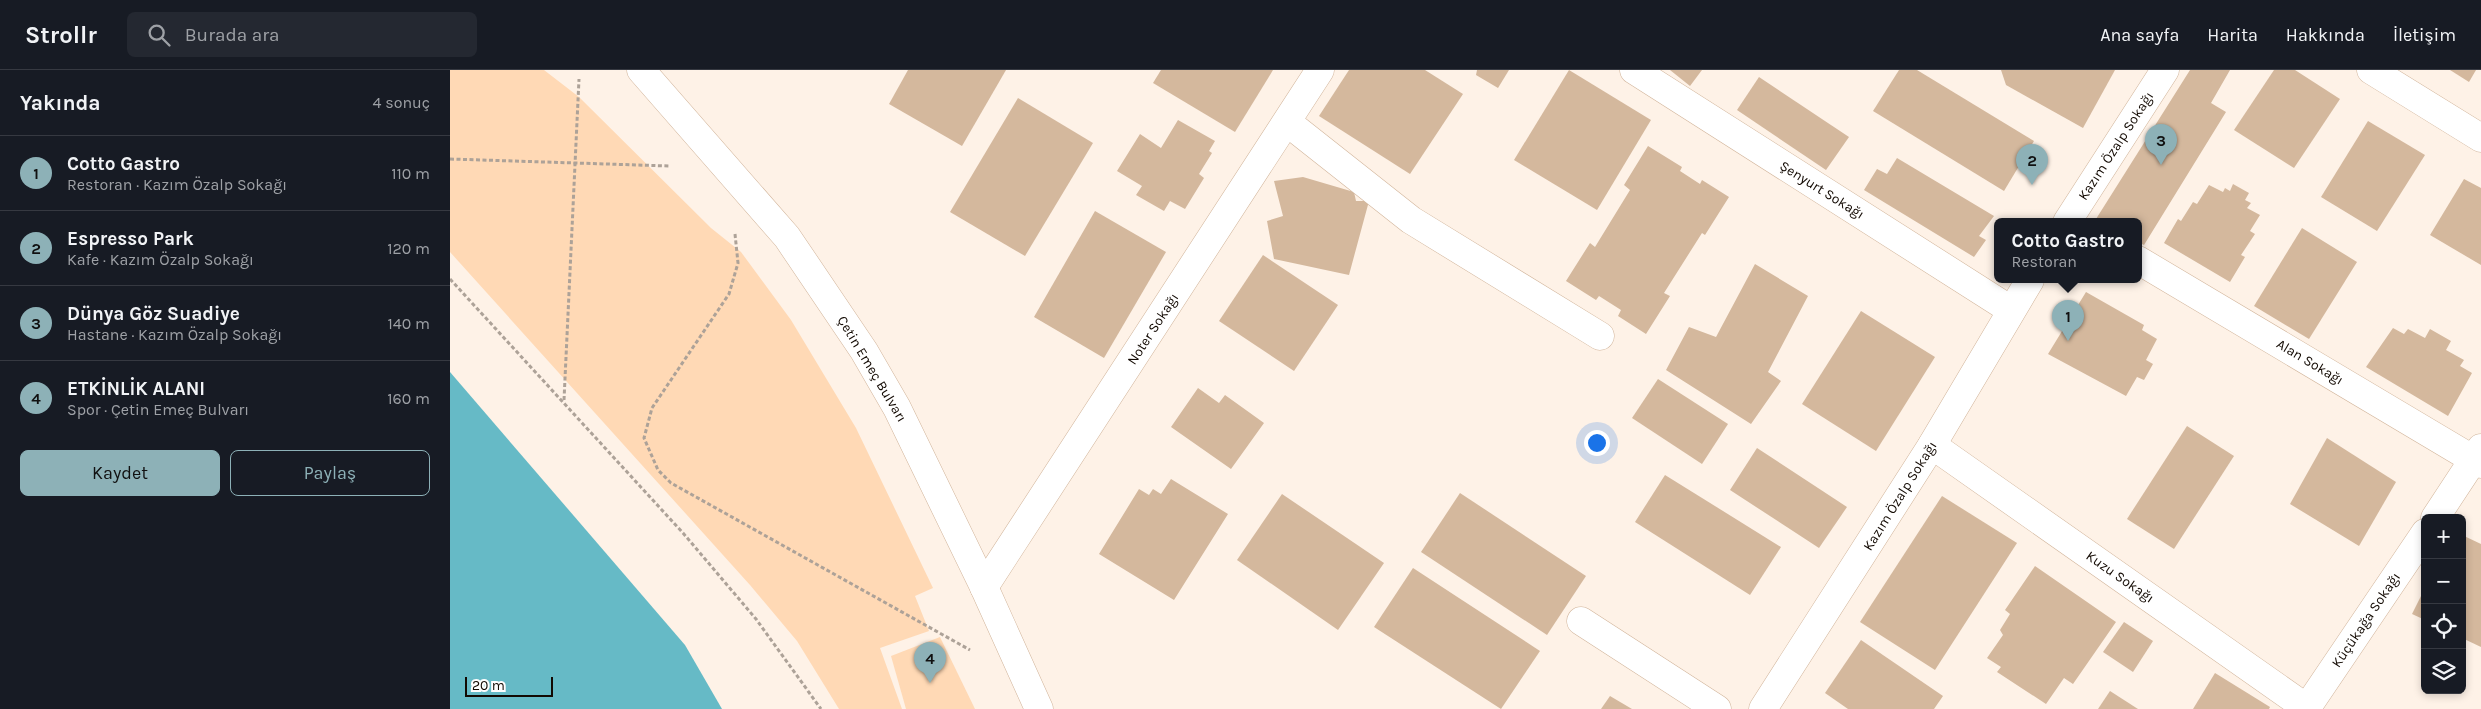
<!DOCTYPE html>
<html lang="tr">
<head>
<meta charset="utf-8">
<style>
	:root { --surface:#171b24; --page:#242831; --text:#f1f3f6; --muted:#9ea1a6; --line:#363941; --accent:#8db1b7 }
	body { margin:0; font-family:Karla,sans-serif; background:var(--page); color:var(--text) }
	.controls { position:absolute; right:15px; bottom:15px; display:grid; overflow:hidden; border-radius:8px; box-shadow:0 2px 8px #0003 }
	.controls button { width:45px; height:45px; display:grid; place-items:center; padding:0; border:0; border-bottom:1px solid var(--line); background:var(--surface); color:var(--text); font:25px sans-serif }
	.scale { position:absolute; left:15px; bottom:12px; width:88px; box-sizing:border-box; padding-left:5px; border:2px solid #120902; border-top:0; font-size:14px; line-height:18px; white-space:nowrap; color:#120902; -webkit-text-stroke:4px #fff; paint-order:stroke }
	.you { position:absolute; left:1146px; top:372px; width:18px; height:18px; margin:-12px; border:4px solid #fff; border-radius:50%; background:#1a73e8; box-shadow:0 0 0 8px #1a73e833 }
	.badge { display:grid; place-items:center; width:32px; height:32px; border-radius:50%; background:var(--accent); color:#111; font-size:16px; font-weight:700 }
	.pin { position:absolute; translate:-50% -41px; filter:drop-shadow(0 1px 2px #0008) }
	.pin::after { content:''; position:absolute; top:26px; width:18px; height:15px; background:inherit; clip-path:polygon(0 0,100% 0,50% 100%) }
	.popup { position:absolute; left:1544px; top:148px; width:148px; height:65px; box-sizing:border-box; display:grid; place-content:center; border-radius:8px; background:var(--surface); filter:drop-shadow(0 1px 4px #0005); font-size:16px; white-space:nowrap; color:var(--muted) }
	.popup b { font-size:19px; color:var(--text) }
	.popup::after { content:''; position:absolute; left:50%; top:100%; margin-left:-10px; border:10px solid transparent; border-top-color:var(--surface) }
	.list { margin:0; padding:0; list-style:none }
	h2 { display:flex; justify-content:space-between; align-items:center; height:65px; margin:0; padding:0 20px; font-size:21px }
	h2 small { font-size:16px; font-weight:400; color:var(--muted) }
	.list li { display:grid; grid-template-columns:32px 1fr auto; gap:15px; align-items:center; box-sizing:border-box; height:75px; padding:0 20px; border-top:1px solid var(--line) }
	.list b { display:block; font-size:19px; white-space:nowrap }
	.list p { margin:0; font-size:16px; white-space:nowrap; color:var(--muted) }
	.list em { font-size:16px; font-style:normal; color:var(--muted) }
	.actions { display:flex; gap:10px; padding:15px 20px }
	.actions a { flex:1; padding:11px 0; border:1px solid var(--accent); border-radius:8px; text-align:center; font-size:18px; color:var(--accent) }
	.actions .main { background:var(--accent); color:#111 }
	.icon { flex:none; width:28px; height:28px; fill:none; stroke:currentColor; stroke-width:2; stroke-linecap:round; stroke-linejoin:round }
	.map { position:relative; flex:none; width:2031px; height:639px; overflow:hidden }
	header { display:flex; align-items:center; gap:30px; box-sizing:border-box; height:70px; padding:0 25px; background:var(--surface); border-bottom:1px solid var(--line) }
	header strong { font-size:24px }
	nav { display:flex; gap:28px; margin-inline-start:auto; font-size:18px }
	.search { width:350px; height:45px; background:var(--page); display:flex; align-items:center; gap:12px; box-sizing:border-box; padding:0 18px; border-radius:8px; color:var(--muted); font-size:19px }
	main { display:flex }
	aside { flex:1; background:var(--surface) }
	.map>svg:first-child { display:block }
	.green { fill:#ffd9b5 }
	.water { fill:#66bac6 }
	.building { fill:#d4b89d }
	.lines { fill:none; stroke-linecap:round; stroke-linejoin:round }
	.minor-casing { stroke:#d1b49a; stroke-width:29 }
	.major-casing { stroke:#d1b49a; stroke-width:29 }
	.path { stroke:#ada298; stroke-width:3; stroke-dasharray:4 2.5; stroke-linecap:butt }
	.minor { stroke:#fff; stroke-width:28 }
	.major { stroke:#fff; stroke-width:28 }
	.labels { text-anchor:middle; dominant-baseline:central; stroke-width:5; stroke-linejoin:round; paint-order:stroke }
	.street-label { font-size:14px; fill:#120902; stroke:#fff }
</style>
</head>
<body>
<header>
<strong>Strollr</strong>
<div class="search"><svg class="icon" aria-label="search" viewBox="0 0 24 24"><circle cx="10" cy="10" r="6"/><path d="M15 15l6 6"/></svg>Burada ara</div>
<nav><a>Ana sayfa</a><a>Harita</a><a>Hakkında</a><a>İletişim</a></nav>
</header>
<main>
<aside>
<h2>Yakında<small>4 sonuç</small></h2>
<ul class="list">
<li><span class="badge">1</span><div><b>Cotto Gastro</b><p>Restoran · Kazım Özalp Sokağı</p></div><em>110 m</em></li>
<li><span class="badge">2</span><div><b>Espresso Park</b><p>Kafe · Kazım Özalp Sokağı</p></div><em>120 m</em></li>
<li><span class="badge">3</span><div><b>Dünya Göz Suadiye</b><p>Hastane · Kazım Özalp Sokağı</p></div><em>140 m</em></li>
<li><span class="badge">4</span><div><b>ETKİNLİK ALANI</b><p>Spor · Çetin Emeç Bulvarı</p></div><em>160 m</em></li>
</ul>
<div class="actions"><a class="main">Kaydet</a><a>Paylaş</a></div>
</aside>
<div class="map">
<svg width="2031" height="639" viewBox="0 0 2031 639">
	<rect width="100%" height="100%" fill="#fef2e7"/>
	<!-- green -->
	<g class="green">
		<polygon points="0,0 94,0 129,27 261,158 291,182 341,250 406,358 483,518 465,526 479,561 430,578 452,639 389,639 347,571 300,515 0,182"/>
		<polygon points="490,567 525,639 456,639 441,586"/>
	</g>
	<!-- water -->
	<polygon class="water" points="0,302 235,575 272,639 0,639"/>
	<!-- building -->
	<g class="building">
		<polygon points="458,0 556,0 512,76 439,34"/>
		<polygon points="711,0 823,0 785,62 703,13"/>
		<polygon points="899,0 975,0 1013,24 960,104 869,46"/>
		<polygon points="1027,0 1059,0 1048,18 1026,5"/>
		<polygon points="1119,0 1201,50 1147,140 1064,90"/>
		<polygon points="1220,0 1252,0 1240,16"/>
		<polygon points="1449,0 1467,0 1584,71 1554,121 1423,41"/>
		<polygon points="1551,0 1665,0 1633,58 1556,15"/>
		<polygon points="1740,0 1780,0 1761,33 1776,42 1694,175 1688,172 1688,152 1652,152 1646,149"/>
		<polygon points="1824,0 1845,0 1890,29 1844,98 1784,60"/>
		<polygon points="2000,0 2026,0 2019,12"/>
		<polygon points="1309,7 1399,67 1376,100 1287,40"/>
		<polygon points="568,28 643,73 575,186 500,142"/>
		<polygon points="728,50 765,71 759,81 762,83 749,104 754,108 735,139 720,131 714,141 686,125 692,116 667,101 690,64 711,78"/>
		<polygon points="1918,51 1975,85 1927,161 1871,127"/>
		<polygon points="1198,76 1232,97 1230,101 1250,114 1252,110 1279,127 1255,165 1252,163 1214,223 1220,226 1196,264 1168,246 1171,240 1149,226 1146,230 1116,211 1140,173 1145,177 1180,120 1174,115"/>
		<polygon points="1447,88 1544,146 1529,166 1536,170 1524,187 1414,120 1427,99 1437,104"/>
		<polygon points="853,107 904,122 906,131 919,131 899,205 824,189 817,151 833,146 824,111"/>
		<polygon points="2014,109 2031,118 2031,195 1980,165"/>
		<polygon points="1783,114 1799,123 1795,130 1801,133 1797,138 1810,145 1800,161 1805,164 1791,185 1795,187 1780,212 1714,173 1728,149 1731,151 1743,132 1747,134 1759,115 1773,122 1775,118 1780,121"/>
		<polygon points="645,141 716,182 654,288 584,247"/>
		<polygon points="1852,158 1907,192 1859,269 1804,236"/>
		<polygon points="813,185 888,235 844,301 769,251"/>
		<polygon points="1305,194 1358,226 1318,302 1331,311 1301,354 1216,300 1239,257 1266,267"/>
		<polygon points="1636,222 1694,255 1692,260 1707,269 1696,290 1703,294 1694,310 1687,307 1676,326 1598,284"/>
		<polygon points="1411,241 1485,287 1426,381 1352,334"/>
		<polygon points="1943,258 1954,264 1958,259 1975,268 1980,259 2001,271 1996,280 2014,290 2010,296 2022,303 1998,346 1916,297"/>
		<polygon points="1208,309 1278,354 1252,394 1182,348"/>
		<polygon points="748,318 769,333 775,325 814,353 781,399 721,357"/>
		<polygon points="1737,356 1784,386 1724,479 1677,449"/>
		<polygon points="1877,368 1946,412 1909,476 1840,434"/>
		<polygon points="1307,378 1397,437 1369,478 1280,420"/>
		<polygon points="1215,405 1331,477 1300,525 1185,452"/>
		<polygon points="721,409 778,444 724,530 649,484 689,419 699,425 703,419 711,424"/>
		<polygon points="1010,423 1136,506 1097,565 971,482"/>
		<polygon points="832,424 934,493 888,560 787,490"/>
		<polygon points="1492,426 1567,473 1485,600 1410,552"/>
		<polygon points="2012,465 2031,474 2031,577 2012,568"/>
		<polygon points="1585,496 1666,552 1623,614 1614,608 1596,634 1547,602 1551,597 1537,588 1553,565 1550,560 1560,544 1555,540"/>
		<polygon points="963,498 1090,581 1051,639 924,557"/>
		<polygon points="1975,518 1975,550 1962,544"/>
		<polygon points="1674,552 1703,571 1683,602 1653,582"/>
		<polygon points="1411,570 1493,626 1484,639 1398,639 1375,623"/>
		<polygon points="1765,603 1820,637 1819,639 1743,639"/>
		<polygon points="1660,621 1688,639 1648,639"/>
		<polygon points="1160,626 1182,639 1151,639"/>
	</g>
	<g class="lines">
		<!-- minor casing -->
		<g class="minor-casing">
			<g id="minor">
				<polyline points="1184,0 1561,240"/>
				<polyline points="1921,0 2031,68"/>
				<polyline points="837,52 961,150 1150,266"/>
				<polyline points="1617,152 1715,0"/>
				<polyline points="1688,190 2031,394"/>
				<polyline points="1482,375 1858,639"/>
				<polyline points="1985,448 2031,378"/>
				<polyline points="534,517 870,0"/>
				<polyline points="1131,551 1267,639"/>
				<polyline points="1313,639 1482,375 1580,210"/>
				<polyline points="1856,639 1975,463"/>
			</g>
		</g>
		<!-- major casing -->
		<g class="major-casing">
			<polyline id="major" points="191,0 337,167 414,281 447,338 534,517 589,639"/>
		</g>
		<!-- path -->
		<g class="path">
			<polyline points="0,89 219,96"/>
			<polyline points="285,164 288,193 279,224 202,338 194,368 208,400 221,413 520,580"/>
			<polyline points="0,209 233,463 306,549 371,639"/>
			<polyline points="114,330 129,9"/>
		</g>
		<!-- minor -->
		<use href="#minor" class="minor"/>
		<!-- major -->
		<use href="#major" class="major"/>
	</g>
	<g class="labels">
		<!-- street labels -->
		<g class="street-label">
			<text transform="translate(1666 76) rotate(-57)">Kazım Özalp Sokağı</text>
			<text transform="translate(1372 120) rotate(32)">Şenyurt Sokağı</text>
			<text transform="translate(703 259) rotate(-57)">Noter Sokağı</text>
			<text transform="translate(1860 292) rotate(31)">Alan Sokağı</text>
			<text transform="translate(422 299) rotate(59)">Çetin Emeç Bulvarı</text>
			<text transform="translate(1450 426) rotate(-58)">Kazım Özalp Sokağı</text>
			<text transform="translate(1670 507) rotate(35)">Kuzu Sokağı</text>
			<text transform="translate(1916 550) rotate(-56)">Küçükağa Sokağı</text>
		</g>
	</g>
</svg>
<div class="controls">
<button>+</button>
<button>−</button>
<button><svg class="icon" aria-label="locate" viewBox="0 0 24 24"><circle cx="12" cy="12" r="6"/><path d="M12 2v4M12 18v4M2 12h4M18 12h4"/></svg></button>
<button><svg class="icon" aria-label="layers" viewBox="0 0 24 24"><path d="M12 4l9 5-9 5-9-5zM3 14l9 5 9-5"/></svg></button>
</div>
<div class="scale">20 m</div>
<div class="you"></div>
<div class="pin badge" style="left:1618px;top:271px">1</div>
<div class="popup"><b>Cotto Gastro</b>Restoran</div>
<div class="pin badge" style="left:1582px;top:115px">2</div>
<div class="pin badge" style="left:1711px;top:95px">3</div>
<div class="pin badge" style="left:480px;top:613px">4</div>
</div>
</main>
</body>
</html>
